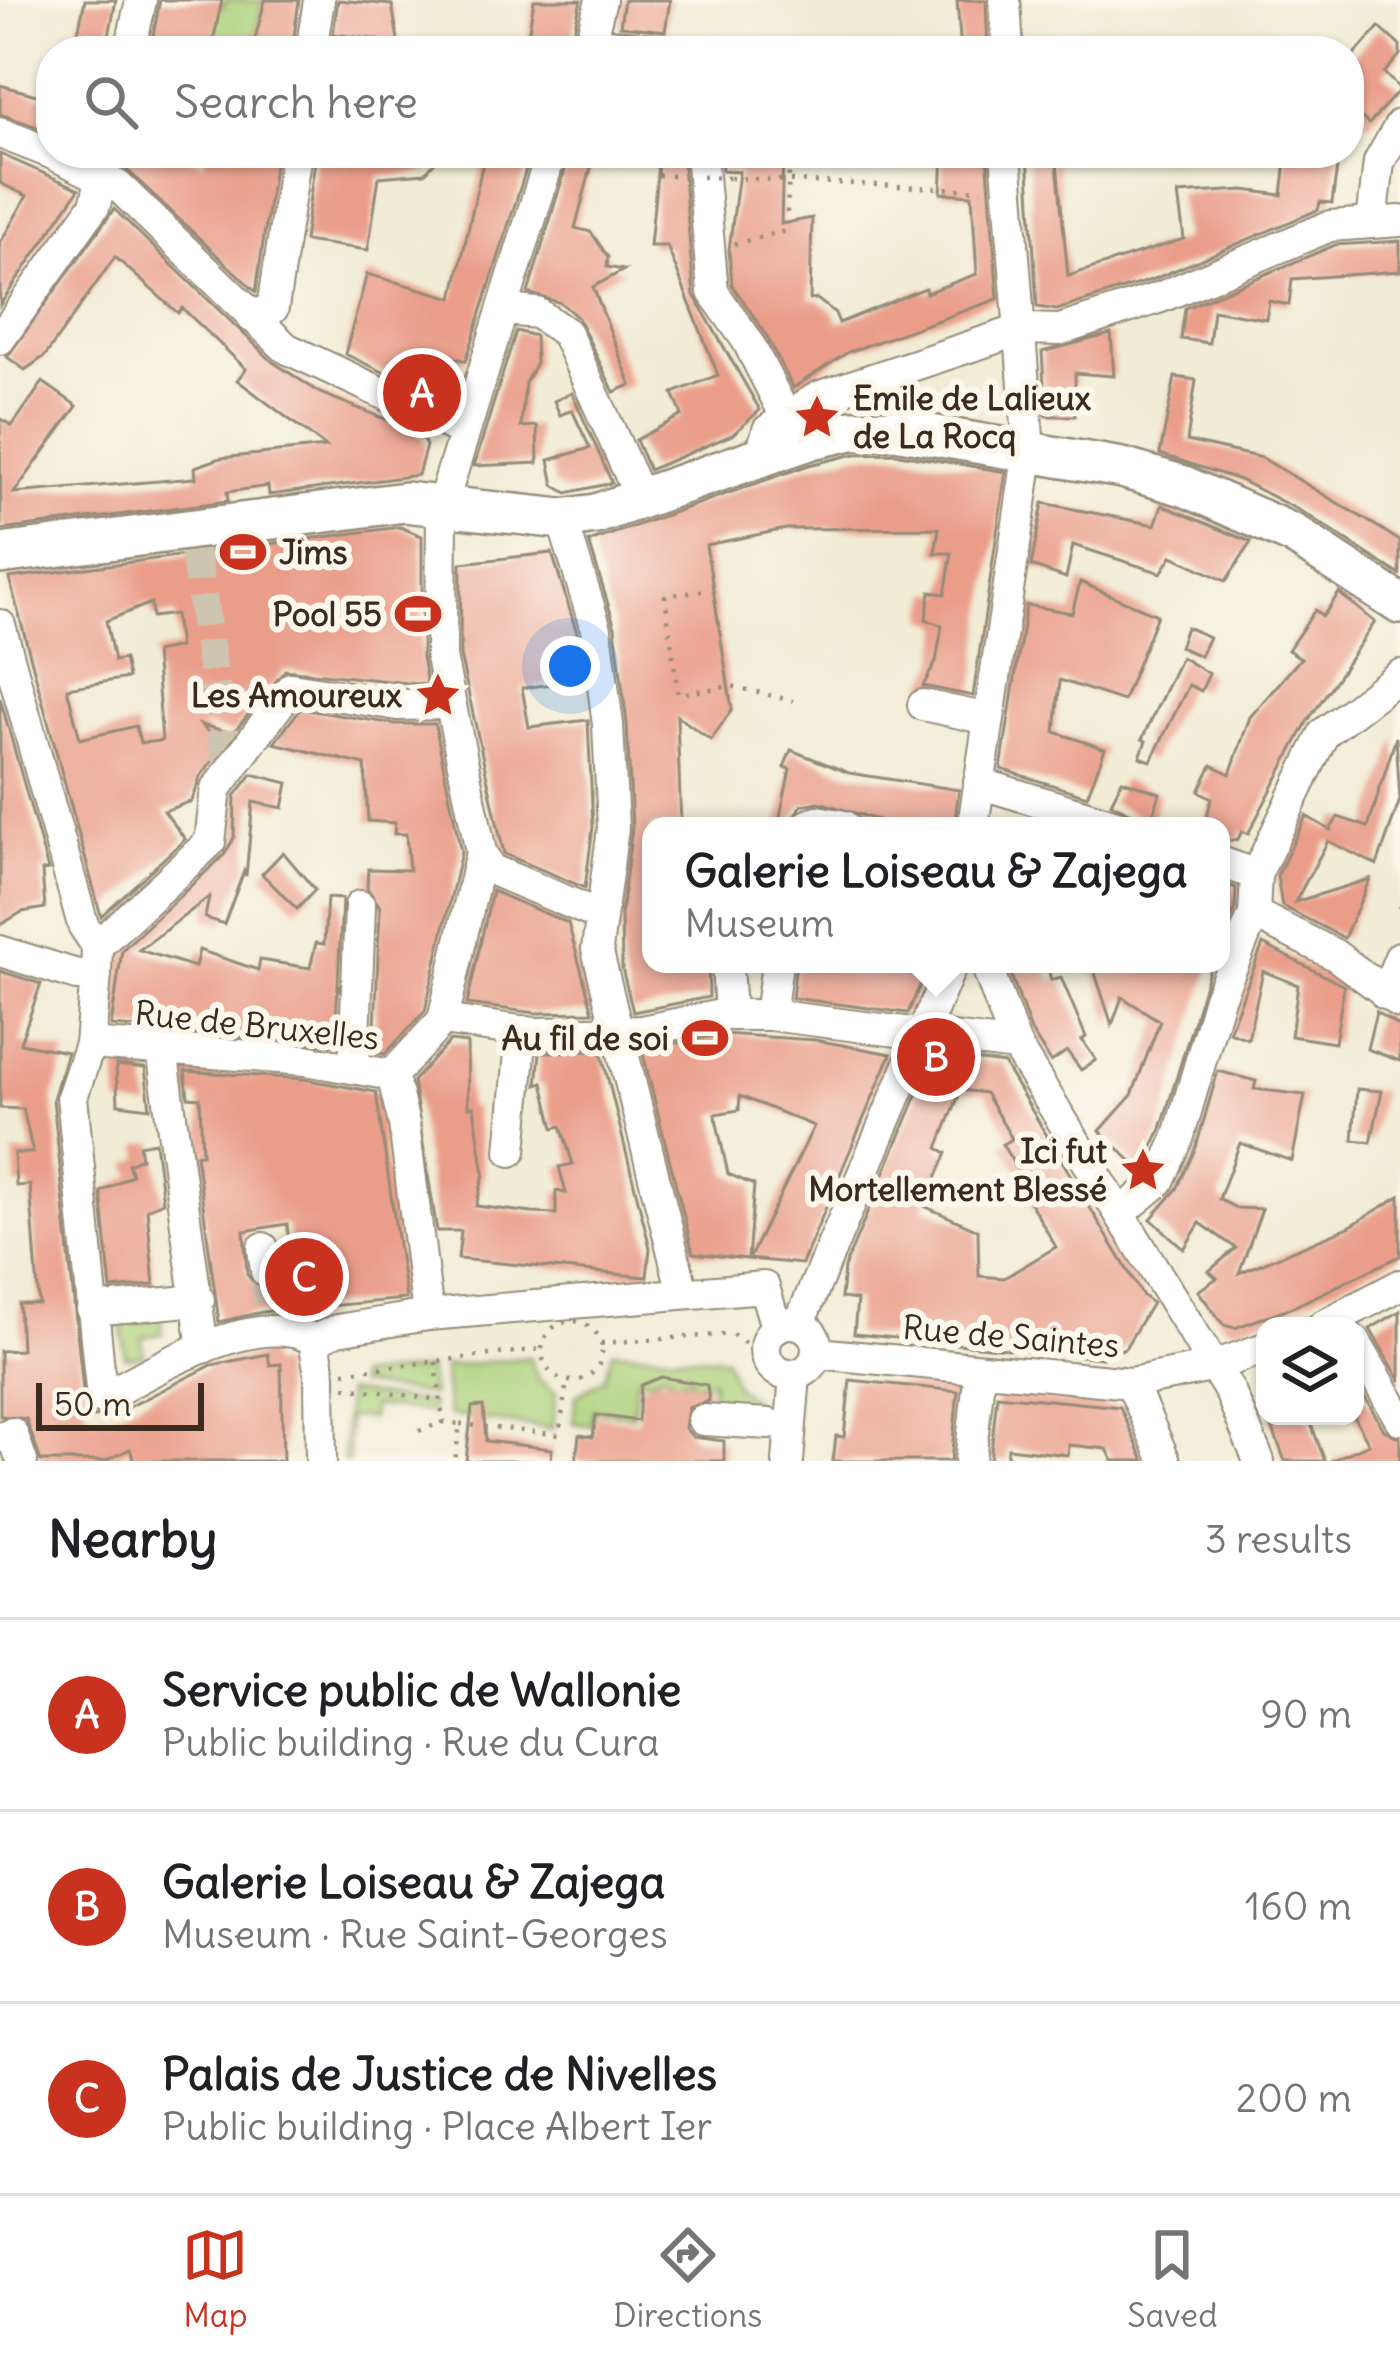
<!DOCTYPE html>
<html lang="en">
<head>
<meta charset="utf-8">
<style>
	:root { --surface:#fff; --page:#f6f6f6; --text:#202124; --muted:#757577; --line:#e0e0e0; --accent:#c8321e }
	body { margin:0; font-family:Delius,sans-serif; background:var(--page); color:var(--text) }
	.controls { position:absolute; right:36px; bottom:36px; display:grid; overflow:hidden; border-radius:24px; box-shadow:0 3px 9px #0004 }
	.controls button { width:108px; height:108px; display:grid; place-items:center; padding:0; border:0; border-bottom:3px solid var(--line); background:var(--surface); color:var(--text); font:60px sans-serif }
	.scale { position:absolute; left:36px; bottom:30px; width:168px; box-sizing:border-box; padding-left:12px; border:6px solid #3b2a1e; border-top:0; font-size:33px; line-height:42px; white-space:nowrap; color:#3b2a1e; -webkit-text-stroke:9px #fbf7ec; paint-order:stroke }
	.you { position:absolute; left:570px; top:666px; width:42px; height:42px; margin:-30px; border:9px solid #fff; border-radius:50%; background:#1a73e8; box-shadow:0 0 0 18px #1a73e833 }
	.badge { display:grid; place-items:center; width:78px; height:78px; border-radius:50%; background:var(--accent); color:#fff; font-size:39px; font-weight:700 }
	.pin { position:absolute; translate:-50% -50%; border:6px solid #fff; box-shadow:0 3px 12px #0006 }
	.popup { position:absolute; left:642px; top:817px; width:588px; height:156px; box-sizing:border-box; display:grid; place-content:center; border-radius:24px; background:var(--surface); filter:drop-shadow(0 3px 9px #0005); font-size:39px; white-space:nowrap; color:var(--muted) }
	.popup b { font-size:45px; color:var(--text) }
	.popup::after { content:''; position:absolute; left:50%; top:100%; margin-left:-24px; border:24px solid transparent; border-top-color:var(--surface) }
	.list { margin:0; padding:0; list-style:none }
	h2 { display:flex; justify-content:space-between; align-items:center; height:156px; margin:0; padding:0 48px; font-size:51px }
	h2 small { font-size:39px; font-weight:400; color:var(--muted) }
	.list li { display:grid; grid-template-columns:78px 1fr auto; gap:36px; align-items:center; box-sizing:border-box; height:192px; padding:0 48px; border-top:3px solid var(--line) }
	.list b { display:block; font-size:45px; white-space:nowrap }
	.list p { margin:0; font-size:39px; white-space:nowrap; color:var(--muted) }
	.list em { font-size:39px; font-style:normal; color:var(--muted) }
	.icon { flex:none; width:66px; height:66px; fill:none; stroke:currentColor; stroke-width:2; stroke-linecap:round; stroke-linejoin:round }
	.map { position:relative; flex:none; width:1400px; height:1461px; overflow:hidden }
	.search { position:absolute; background:var(--surface); box-shadow:0 3px 9px #0004; left:36px; right:36px; top:36px; height:132px; display:flex; align-items:center; gap:30px; box-sizing:border-box; padding:0 42px; border-radius:48px; color:var(--muted); font-size:45px }
	.sheet { height:732px; background:var(--surface) }
	nav { display:flex; justify-content:space-around; align-items:center; box-sizing:border-box; height:168px; border-top:3px solid var(--line); background:var(--surface); font-size:33px; color:var(--muted) }
	nav a { display:grid; justify-items:center; gap:6px }
	nav .on { color:var(--accent) }
	.map>svg:first-child { display:block }
	.green { fill:#add27b; stroke:#747e4c; stroke-width:3 }
	.building { fill:#ea9e8a; fill-rule:evenodd }
	.lines { fill:none; stroke-linecap:round; stroke-linejoin:round }
	.minor-tunnel { stroke:#cdc5b0; stroke-width:30; stroke-dasharray:30 15; stroke-linecap:butt }
	.minor-casing { stroke:#968b79; stroke-width:34 }
	.major-casing { stroke:#968b79; stroke-width:44 }
	.path { stroke:#968b79; stroke-width:4.5; stroke-dasharray:3 9; stroke-linecap:butt }
	.minor { stroke:#fff; stroke-width:30 }
	.major { stroke:#fff; stroke-width:39 }
	.path-bridge { stroke:#968b79; stroke-width:4.5; stroke-dasharray:3 9; stroke-linecap:butt }
	.labels { text-anchor:middle; dominant-baseline:central; stroke-width:12; stroke-linejoin:round; paint-order:stroke }
	.poi-label { font-size:33px; font-weight:bold; fill:#3b2a1e; stroke:#fbf7ec; text-anchor:end }
	.street-label { font-size:33px; fill:#3b2a1e; stroke:#fbf7ec }
</style>
</head>
<body>
<div class="map">
<svg width="1400" height="1461" viewBox="0 0 1400 1461">
	<rect width="100%" height="100%" fill="#fbf7ec"/>
	<filter id="ink" filterUnits="userSpaceOnUse"><feTurbulence type="fractalNoise" baseFrequency=".00833" numOctaves="2"/><feDisplacementMap in="SourceGraphic" scale="24" xChannelSelector="R" yChannelSelector="G"/><feConvolveMatrix kernelMatrix="1 2 1 2 8 2 1 2 1" color-interpolation-filters="sRGB"/></filter>
	<filter id="wash" filterUnits="userSpaceOnUse"><feTurbulence type="fractalNoise" baseFrequency=".004" numOctaves="4" result="noise"/><feDisplacementMap in="SourceGraphic" scale="48" xChannelSelector="R" yChannelSelector="G"/><feGaussianBlur stdDeviation="2.7" result="paint"/><feColorMatrix in="noise" values="0 0 0 0 0 0 0 0 0 0 0 0 0 0 0 0 0 1.4 0 .05"/><feComposite in="paint" operator="in"/></filter>
	<g filter="url(#wash)">
		<rect width="100%" height="100%" fill="#f1ecd4"/>
		<!-- green -->
		<g class="green">
			<polygon points="225,0 263,1 252,51 202,51 199,2 223,7"/>
			<polygon points="159,1308 162,1334 142,1337 144,1356 125,1357 121,1312"/>
			<polygon points="612,1351 725,1358 736,1387 753,1399 752,1417 711,1414 712,1380 691,1385 691,1378 677,1381 663,1372 652,1380 637,1378 633,1415 593,1410 591,1425 573,1423 576,1395 604,1379"/>
			<polygon points="529,1357 538,1379 556,1393 552,1429 448,1415 443,1367"/>
			<polygon points="428,1369 432,1395 358,1385 357,1377"/>
			<polygon points="346,1392 431,1403 431,1412 373,1406 371,1418 348,1417 349,1461 343,1461"/>
		</g>
		<g id="blocks">
			<!-- building -->
			<g class="building">
				<polygon points="85,0 116,0 106,51 74,51"/>
				<polygon points="160,0 222,0 211,51 150,51"/>
				<polygon points="265,0 299,0 292,51 252,51"/>
				<polygon points="338,0 392,5 400,51 381,51 379,40 333,34"/>
				<polygon points="534,0 581,0 569,51 526,47"/>
				<polygon points="624,0 670,0 665,31 620,26"/>
				<polygon points="957,0 986,0 988,51 961,51"/>
				<polygon points="1379,27 1400,46 1400,55 1384,73 1400,89 1369,124 1349,107 1349,61"/>
				<polygon points="0,85 47,98 51,132 0,114"/>
				<polygon points="127,153 169,153 204,163 204,153 276,153 256,292 124,167"/>
				<polygon points="316,153 443,153 425,173 379,177 368,250 304,241"/>
				<polygon points="485,153 531,153 466,361 439,353 426,392 345,354 367,274 453,298"/>
				<polygon points="570,153 595,153 575,228 591,232 608,257 607,267 624,270 593,287 631,385 614,392 578,318 561,303 528,293"/>
				<polygon points="659,153 682,153 694,295 760,410 732,435 649,470 636,440 682,415 673,393 718,375 667,246 650,246"/>
				<polygon points="721,153 783,153 781,224 812,218 810,300 817,299 835,313 839,323 925,288 926,293 977,274 972,195 941,193 943,153 987,153 998,299 848,352 793,388 764,331 732,285 729,250 739,172 722,171"/>
				<polygon points="1028,153 1056,153 1068,276 1184,239 1178,194 1244,190 1282,195 1287,153 1339,153 1332,203 1320,202 1318,210 1154,279 1057,310 1037,307"/>
				<polygon points="0,154 79,189 0,305 0,243 27,196 0,183"/>
				<polygon points="114,209 273,362 320,393 420,433 426,446 418,475 269,495 268,486 227,492 228,501 1,530 0,418 12,426 43,382 77,406 14,493 196,478 195,467 221,458 326,447 237,380 246,369 182,308 178,313 115,257 45,356 25,370 7,357"/>
				<polygon points="1400,241 1400,271 1292,279 1289,305 1269,301 1266,319 1213,310 1209,343 1181,339 1185,308 1335,245"/>
				<polygon points="516,331 535,336 536,363 525,383 521,427 537,426 538,463 474,466"/>
				<polygon points="1111,334 1114,376 1075,373 1075,416 1046,416 1042,352"/>
				<polygon points="1175,377 1196,380 1187,441 1262,458 1378,527 1400,541 1400,575 1306,514 1240,480 1160,454"/>
				<polygon points="572,393 612,483 567,493 554,485 549,460 590,448 572,410 560,415 554,401"/>
				<polygon points="893,453 1006,472 973,696 923,686 936,662 942,626 926,619 930,592 945,594 952,553 935,553 939,528 786,529 706,545 732,709 711,740 677,716 681,826 651,826 651,964 708,964 709,997 633,1012 622,968 621,915 632,827 627,724 615,627 589,542 809,465 855,454"/>
				<polygon points="1043,503 1155,525 1162,505 1251,542 1226,581 1172,556 1161,573 1073,545 1066,578 1031,566"/>
				<path d="M400,527l22,9v121l5,28 -142,-15 -52,63 -32,-8 22,22 -23,30 -8,24 -28,10 21,28 -84,77 -92,-338zM151,603l1,14 23,-3 4,33 -24,5 7,89 -22,2 -4,-17 -56,13 -13,-51 61,-10 -4,-19 -10,2 -8,-40z"/>
				<polygon points="552,553 577,633 583,680 522,688 529,727 588,720 593,827 585,888 504,854 460,655 461,563"/>
				<polygon points="1080,582 1157,615 1123,701 1060,680 1055,732 1105,749 1087,796 1001,769 1026,605 1072,613"/>
				<polygon points="1339,593 1375,622 1307,722 1248,834 1242,831 1238,839 1221,843 1221,826 1204,826 1212,798 1199,791 1212,765 1230,774 1250,717 1301,658 1288,650 1315,610 1323,616"/>
				<polygon points="1186,627 1209,637 1200,656 1179,647"/>
				<polygon points="1181,657 1209,674 1201,691 1189,685 1151,761 1140,757 1146,741 1142,739"/>
				<polygon points="0,698 48,870 42,871 45,908 22,912 0,925"/>
				<polygon points="300,709 395,724 435,724 461,852 425,1011 385,1054 374,1052 380,907 367,888 368,869 409,870 406,834 394,834 395,823 368,821 365,765 274,743"/>
				<polygon points="1396,737 1400,800 1377,865 1328,841 1295,902 1370,879 1344,938 1282,906 1277,876 1306,816 1330,830 1338,817 1368,827"/>
				<polygon points="791,750 849,773 959,790 954,826 897,826 819,802 802,805 788,826 778,826 790,769 784,767"/>
				<polygon points="252,774 288,783 283,808 253,802 246,876 244,871 224,924 205,918 209,897 139,950 195,967 199,950 258,970 260,960 310,968 316,943 324,944 327,898 342,899 335,1045 111,1026 122,950 224,855 234,838 235,796"/>
				<polygon points="1122,780 1160,793 1151,822 1111,803"/>
				<polygon points="283,852 315,890 297,909 262,874"/>
				<polygon points="1221,883 1236,888 1235,910 1221,943"/>
				<polygon points="492,891 568,923 593,1012 536,1013 467,1004"/>
				<polygon points="1263,944 1344,986 1335,1043 1291,1036 1298,985 1263,971 1248,1039 1229,1032"/>
				<polygon points="796,964 929,964 908,1013 792,998"/>
				<polygon points="1007,964 1047,964 1051,980 1061,977 1086,1037 1082,1040 1096,1060 1081,1070 1067,1051 1051,1062 1031,1031"/>
				<polygon points="1092,964 1211,964 1160,1132 1141,1170 1100,1131 1132,1095 1160,1021 1122,997 1112,1025"/>
				<polygon points="0,971 41,984 20,1043 67,1052 53,1099 85,1409 91,1417 111,1416 212,1365 268,1354 270,1365 281,1364 283,1461 134,1461 130,1449 104,1461 41,1461 26,1419 0,1416 0,1351 21,1350 19,1304 39,1304 30,1185 16,1186 14,1153 33,1153 23,1109 0,1108"/>
				<polygon points="1376,1012 1400,1027 1400,1061 1367,1049"/>
				<polygon points="723,1034 815,1040 891,1054 802,1264 749,1259 814,1126 740,1096 739,1110 715,1114 728,1174 754,1185 748,1259 693,1253 642,1050"/>
				<polygon points="450,1041 467,1043 468,1107 474,1107 484,1174 476,1206 532,1213 556,1214 556,1191 566,1193 559,1167 573,1164 561,1126 554,1128 543,1083 537,1085 540,1052 601,1051 650,1248 647,1277 458,1259 461,1231 437,1231 413,1081"/>
				<path d="M934,1055l70,9 139,232 9,7 -27,45 -24,10 -247,-24 3,-34 -16,-2 3,-30zM961,1090l24,3 27,46 -10,5 23,38 -5,3 36,62 -52,31 -25,-2 -1,-46 -54,-24 23,-53 -9,-5z"/>
				<polygon points="116,1065 145,1068 150,1108 118,1104"/>
				<path d="M185,1071l118,8 73,13 30,207 -144,13 -43,10 -23,-168h6l-2,-56 -12,-1zM287,1224l5,43 -7,1 -8,19 -20,1 -10,-14 -3,-43z"/>
				<polygon points="1218,1071 1256,1081 1254,1089 1305,1095 1292,1161 1240,1143 1219,1199 1236,1208 1262,1209 1239,1273 1349,1227 1400,1196 1400,1256 1295,1306 1235,1328 1224,1325 1198,1291 1217,1278 1209,1271 1236,1248 1200,1223 1184,1249 1151,1219 1177,1189 1196,1147"/>
				<polygon points="1357,1089 1382,1091 1371,1142 1353,1140"/>
				<polygon points="155,1142 163,1202 147,1209 154,1285 111,1289 101,1192 132,1175 128,1164 141,1158 139,1145"/>
				<polygon points="1400,1311 1400,1380 1370,1329"/>
				<polygon points="661,1377 707,1385 709,1401 688,1408 685,1428 693,1437 724,1441 724,1461 576,1461 579,1435 593,1437 596,1415 638,1421 641,1385"/>
				<polygon points="850,1380 958,1391 951,1461 833,1461 836,1436 844,1437"/>
				<polygon points="1355,1380 1384,1430 1400,1438 1400,1461 1330,1461 1369,1444 1355,1418"/>
				<polygon points="997,1395 1120,1407 1144,1461 1113,1461 1107,1449 1069,1445 1068,1455 1008,1448 1007,1461 990,1461"/>
				<polygon points="483,1406 486,1441 552,1449 551,1461 466,1461 472,1407"/>
				<polygon points="1268,1416 1308,1416 1325,1461 1285,1461"/>
			</g>
		</g>
	</g>
	<g filter="url(#ink)">
		<use href="#blocks" fill-opacity="0" stroke="#968b79" stroke-width="3"/>
		<g class="lines">
			<!-- minor-tunnel -->
			<g class="minor-tunnel">
				<polyline points="195,552 226,759"/>
				<polyline points="266,1271 269,1313"/>
			</g>
			<!-- minor casing -->
			<g class="minor-casing">
				<g id="minor">
					<polyline points="1005,0 1008,51"/>
					<polyline points="591,42 665,51"/>
					<polyline points="130,51 141,0"/>
					<polyline points="311,51 319,0"/>
					<polyline points="588,51 601,0"/>
					<polyline points="0,133 51,153"/>
					<polyline points="51,153 118,186 286,348 463,431"/>
					<polyline points="551,153 442,505 441,657 481,852 490,869 601,916"/>
					<polyline points="701,153 713,292 747,340 786,417"/>
					<polyline points="1372,222 1379,162 1400,125"/>
					<polyline points="505,310 537,313 566,333 641,499"/>
					<polyline points="252,317 273,308 296,153"/>
					<polyline points="0,339 95,205 108,153"/>
					<polyline points="760,457 768,430 818,397 1023,329 1060,330 1161,297 1330,226 1400,221"/>
					<polyline points="562,519 596,629 608,725 613,828 597,949 683,1293"/>
					<path d="M0,625l83,300 14,21 -1,28 -6,70 -18,53 30,302c47,-28 158,-92 212,-59"/>
					<polyline points="923,705 988,719"/>
					<polyline points="979,783 1120,826"/>
					<polyline points="807,826 817,821 844,826"/>
					<polyline points="973,826 1029,450 1006,153"/>
					<polyline points="1221,862 1256,875"/>
					<polyline points="1254,914 1256,875 1324,733 1400,675"/>
					<polyline points="97,946 210,842 216,789 291,688 398,705 447,704"/>
					<polyline points="0,951 77,975 96,974"/>
					<polyline points="727,964 730,1014"/>
					<polyline points="986,964 1016,1046 1230,1392 1259,1461"/>
					<polyline points="1385,994 1400,957"/>
					<polyline points="770,1015 777,964"/>
					<polyline points="443,1020 535,1033 641,1031 721,1015 770,1015 1016,1046"/>
					<polyline points="90,1044 305,1060 392,1075"/>
					<polyline points="162,1050 203,1348"/>
					<polyline points="354,1068 360,906"/>
					<polyline points="392,1075 443,1020 481,852"/>
					<polyline points="392,1075 404,1124 428,1315"/>
					<polyline points="511,1151 522,1031"/>
					<polyline points="1122,1212 1159,1181 1178,1139 1219,998 1254,914 1335,955 1400,1003"/>
					<polyline points="263,1248 266,1271"/>
					<polyline points="92,1310 199,1300"/>
					<circle cx="791" cy="1349" r="26"/>
					<polyline points="799,1324 952,964"/>
					<polyline points="1322,1326 1400,1285"/>
					<polyline points="314,1340 337,1330 428,1315 764,1287 776,1327"/>
					<polyline points="314,1340 320,1375 321,1461"/>
					<polyline points="1355,1341 1400,1419"/>
					<polyline points="817,1353 1131,1383 1211,1367 1265,1348"/>
					<polyline points="1131,1383 1165,1461"/>
					<polyline points="703,1420 769,1424"/>
					<polyline points="0,1437 12,1433 22,1461"/>
					<polyline points="788,1461 795,1375"/>
					<polyline points="970,1461 980,1369"/>
				</g>
			</g>
			<!-- major casing -->
			<g class="major-casing">
				<polyline id="major" points="0,554 405,502 562,519 596,514 812,439 852,430 895,429 1122,468 1184,486 1293,534 1400,604"/>
			</g>
			<!-- path -->
			<g class="path">
				<polyline points="707,51 745,51"/>
				<polyline points="656,153 656,175 678,176"/>
				<polyline points="730,178 982,190"/>
				<polyline points="734,244 786,231 790,153"/>
				<polyline points="702,591 665,596 678,694 732,686 793,701"/>
				<polyline points="1400,906 1400,918"/>
				<circle cx="572" cy="1351" r="30"/>
				<polyline points="601,1343 732,1334 766,1358 768,1372"/>
				<polyline points="436,1362 443,1422 460,1424 455,1461"/>
				<polyline points="344,1372 541,1349"/>
				<polyline points="345,1387 440,1400"/>
				<polyline points="460,1424 559,1435 567,1381"/>
				<polyline points="419,1431 443,1422"/>
			</g>
			<!-- minor -->
			<use href="#minor" class="minor"/>
			<!-- major -->
			<use href="#major" class="major"/>
			<!-- path-bridge -->
			<polyline class="path-bridge" points="702,177 730,178"/>
		</g>
	</g>
	<!-- icons -->
	<defs>
		<g id="sight-bare" transform="scale(3.6)"><path d="M0-6L1.8-2.2L6-1.7L2.9 1.2L3.7 5.4L0 3.3L-3.7 5.4L-2.9 1.2L-6-1.7L-1.8-2.2Z" fill="#c8321e" stroke="#fbf7ec" stroke-width="2.5" paint-order="stroke"/></g>
		<g id="stadium-bare" transform="scale(3.6)"><path d="M0-5a6.5 5 0 1 0 0 10a6.5 5 0 1 0 0-10ZM-3.5-1.8h7v3.6h-7Z" fill="#c8321e" stroke="#fbf7ec" stroke-width="2.5" paint-order="stroke"/></g>
	</defs>
	<g fill-rule="evenodd">
		<use href="#sight-bare" x="817" y="417"/>
		<use href="#stadium-bare" x="243" y="552"/>
		<use href="#stadium-bare" x="418" y="614"/>
		<use href="#sight-bare" x="438" y="695"/>
		<use href="#stadium-bare" x="705" y="1038"/>
		<use href="#sight-bare" x="1143" y="1170"/>
	</g>
	<g class="labels">
		<!-- poi labels -->
		<g class="poi-label">
			<text x="853" y="398" text-anchor="start">Emile de Lalieux<tspan x="853" dy="38">de La Rocq</tspan></text>
			<text x="279" y="552" text-anchor="start">Jims</text>
			<text x="382" y="614">Pool 55</text>
			<text x="402" y="695">Les Amoureux</text>
			<text x="669" y="1038">Au fil de soi</text>
			<text x="1107" y="1151">Ici fut<tspan x="1107" dy="38">Mortellement Blessé</tspan></text>
		</g>
		<!-- street labels -->
		<g class="street-label">
			<text transform="translate(257 1025) rotate(6)">Rue de Bruxelles</text>
			<text transform="translate(1011 1336) rotate(5)">Rue de Saintes</text>
		</g>
	</g>
</svg>
<div class="controls">
<button><svg class="icon" aria-label="layers" viewBox="0 0 24 24"><path d="M12 4l9 5-9 5-9-5zM3 14l9 5 9-5"/></svg></button>
</div>
<div class="scale">50 m</div>
<div class="you"></div>
<div class="pin badge" style="left:422px;top:393px">A</div>
<div class="pin badge" style="left:936px;top:1057px">B</div>
<div class="popup"><b>Galerie Loiseau &amp; Zajega</b>Museum</div>
<div class="pin badge" style="left:304px;top:1277px">C</div>
<div class="search"><svg class="icon" aria-label="search" viewBox="0 0 24 24"><circle cx="10" cy="10" r="6"/><path d="M15 15l6 6"/></svg>Search here</div>
</div>
<section class="sheet">
<h2>Nearby<small>3 results</small></h2>
<ul class="list">
<li><span class="badge">A</span><div><b>Service public de Wallonie</b><p>Public building · Rue du Cura</p></div><em>90 m</em></li>
<li><span class="badge">B</span><div><b>Galerie Loiseau &amp; Zajega</b><p>Museum · Rue Saint-Georges</p></div><em>160 m</em></li>
<li><span class="badge">C</span><div><b>Palais de Justice de Nivelles</b><p>Public building · Place Albert Ier</p></div><em>200 m</em></li>
</ul>
</section>
<nav>
<a class="on"><svg class="icon" aria-label="map" viewBox="0 0 24 24"><path d="M3 6l6-2 6 2 6-2v14l-6 2-6-2-6 2zM9 4v14M15 6v14"/></svg>Map</a>
<a><svg class="icon" aria-label="directions" viewBox="0 0 24 24"><path d="M12 3l9 9-9 9-9-9zM9 14v-3h6M13 9l2 2-2 2"/></svg>Directions</a>
<a><svg class="icon" aria-label="saved" viewBox="0 0 24 24"><path d="M7 4h10v16l-5-4-5 4z"/></svg>Saved</a>
</nav>
</body>
</html>
